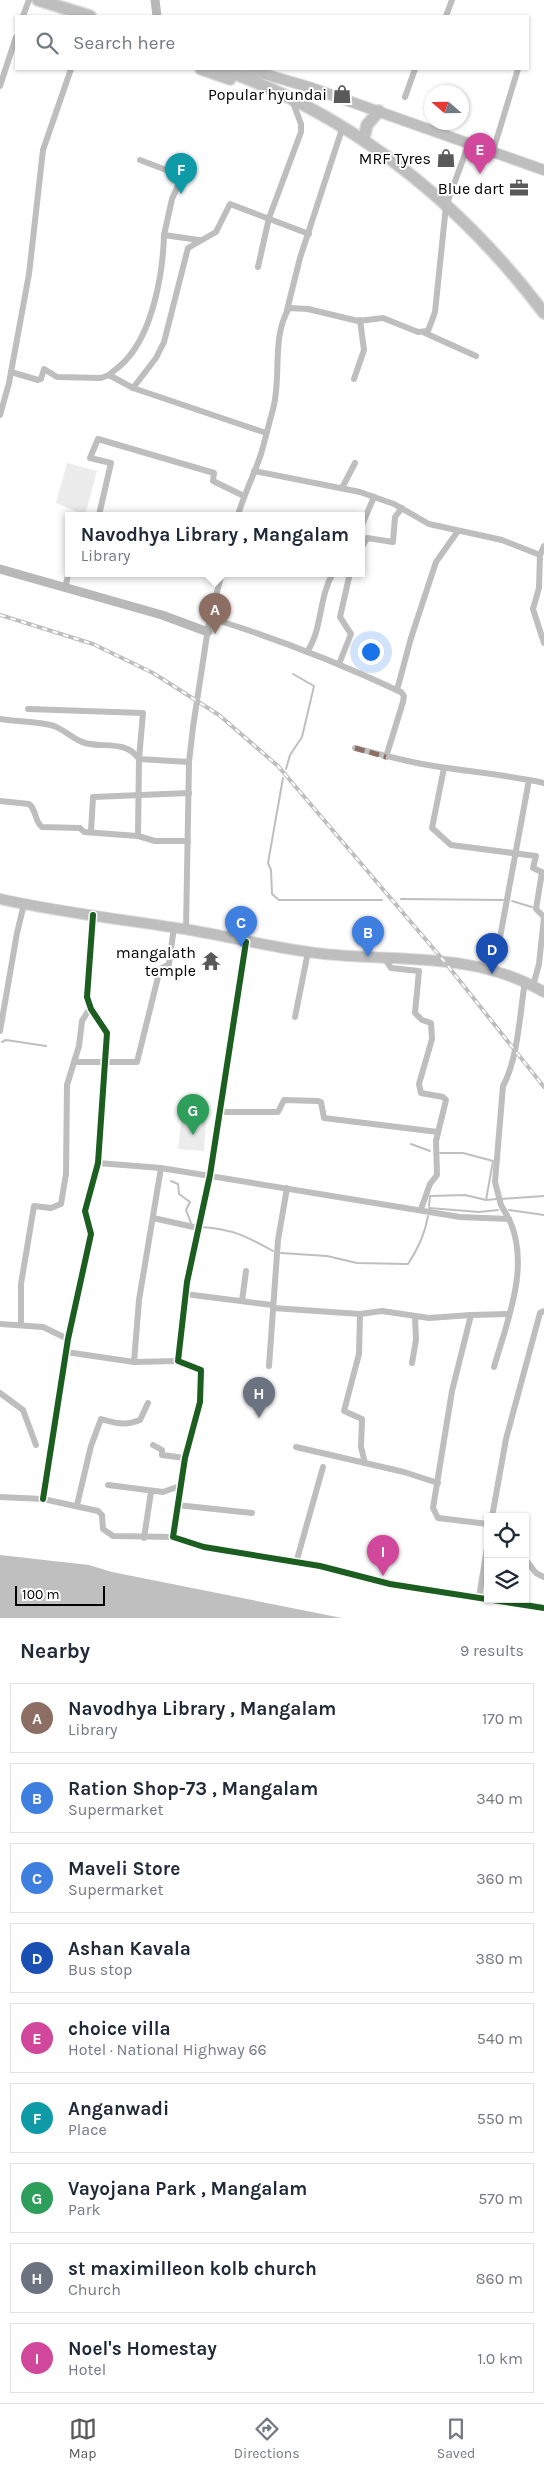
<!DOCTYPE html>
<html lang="en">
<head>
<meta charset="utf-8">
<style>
	:root { --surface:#fff; --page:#f2f2f3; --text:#1f2937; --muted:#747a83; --line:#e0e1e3; --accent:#595959 }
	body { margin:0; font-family:Karla,sans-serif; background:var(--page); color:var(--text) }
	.controls { position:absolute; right:15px; bottom:15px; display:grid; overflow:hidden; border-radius:0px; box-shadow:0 1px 4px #0004 }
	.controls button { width:45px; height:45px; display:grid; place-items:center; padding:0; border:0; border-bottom:1px solid var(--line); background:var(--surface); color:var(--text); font:25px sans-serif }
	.compass { position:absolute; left:424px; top:85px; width:45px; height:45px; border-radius:50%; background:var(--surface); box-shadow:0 1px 4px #0004; rotate:290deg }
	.scale { position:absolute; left:15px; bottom:12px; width:90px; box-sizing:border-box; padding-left:5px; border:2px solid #000; border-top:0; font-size:14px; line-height:18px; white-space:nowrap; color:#000; -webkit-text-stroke:4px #fff; paint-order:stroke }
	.you { position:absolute; left:370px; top:651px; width:18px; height:18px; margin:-12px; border:4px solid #fff; border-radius:50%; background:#1a73e8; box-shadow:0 0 0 8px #1a73e833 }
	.badge { display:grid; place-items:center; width:32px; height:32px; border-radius:50%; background:var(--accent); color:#fff; font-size:16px; font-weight:700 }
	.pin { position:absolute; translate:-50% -41px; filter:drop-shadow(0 1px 2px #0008) }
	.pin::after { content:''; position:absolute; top:26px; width:18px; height:15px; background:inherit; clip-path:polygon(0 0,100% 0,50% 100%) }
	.popup { position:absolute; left:65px; top:512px; width:300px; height:65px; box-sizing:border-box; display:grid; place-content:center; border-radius:0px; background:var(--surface); filter:drop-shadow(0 1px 4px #0005); font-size:16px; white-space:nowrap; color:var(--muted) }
	.popup b { font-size:19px; color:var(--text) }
	.popup::after { content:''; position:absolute; left:50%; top:100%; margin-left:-10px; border:10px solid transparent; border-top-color:var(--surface) }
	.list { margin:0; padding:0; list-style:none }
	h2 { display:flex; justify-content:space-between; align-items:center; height:65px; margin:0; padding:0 20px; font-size:21px }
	h2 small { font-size:16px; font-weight:400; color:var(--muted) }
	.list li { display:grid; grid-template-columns:32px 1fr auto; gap:15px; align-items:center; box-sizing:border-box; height:70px; margin:0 10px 10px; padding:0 10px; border:1px solid var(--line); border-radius:0px }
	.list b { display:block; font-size:19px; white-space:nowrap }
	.list p { margin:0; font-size:16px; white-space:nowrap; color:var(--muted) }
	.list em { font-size:16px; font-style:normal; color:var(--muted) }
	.icon { flex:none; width:28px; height:28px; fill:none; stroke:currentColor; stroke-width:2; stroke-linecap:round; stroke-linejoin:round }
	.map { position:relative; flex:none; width:544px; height:1618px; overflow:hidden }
	.search { position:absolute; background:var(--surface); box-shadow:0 1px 4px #0004; left:15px; right:15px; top:15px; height:55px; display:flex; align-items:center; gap:12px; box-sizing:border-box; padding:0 18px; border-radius:0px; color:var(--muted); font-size:19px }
	.sheet { height:785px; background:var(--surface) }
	nav { display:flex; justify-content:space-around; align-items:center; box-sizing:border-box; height:70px; border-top:1px solid var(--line); background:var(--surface); font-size:14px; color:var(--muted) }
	nav a { display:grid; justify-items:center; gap:2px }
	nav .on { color:var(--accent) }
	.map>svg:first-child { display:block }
	.green { fill:#ececec }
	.water { fill:#bfbfbf }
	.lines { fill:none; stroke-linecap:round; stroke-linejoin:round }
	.stream { stroke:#bfbfbf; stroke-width:2 }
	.primary-casing { stroke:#dbdbdb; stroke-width:12 }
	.highway-casing { stroke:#dbdbdb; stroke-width:14 }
	.street { stroke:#bebebe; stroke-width:6 }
	.secondary { stroke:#b8b8b8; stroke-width:9 }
	.primary { stroke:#bebebe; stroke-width:10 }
	.highway { stroke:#bebebe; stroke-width:11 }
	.rail-casing { stroke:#bebebe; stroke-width:4 }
	.rail { stroke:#fff; stroke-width:2; stroke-dasharray:5.5; stroke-linecap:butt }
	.quiet { stroke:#8d6e63; stroke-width:5; stroke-dasharray:10 5; stroke-linecap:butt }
	.cycleway-casing { stroke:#fff; stroke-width:9 }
	.cycleway { stroke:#1b5e20; stroke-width:6 }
	.labels { text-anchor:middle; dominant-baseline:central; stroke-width:4; stroke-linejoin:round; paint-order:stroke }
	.poi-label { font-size:16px; fill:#000; stroke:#fff; text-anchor:end }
</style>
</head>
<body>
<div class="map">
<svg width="544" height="1618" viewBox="0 0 544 1618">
	<rect width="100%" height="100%" fill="#fff"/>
	<!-- green -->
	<g class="green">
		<polygon points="67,463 97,471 85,515 56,503"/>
		<polygon points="182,1118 206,1121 204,1151 178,1149"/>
	</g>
	<!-- water -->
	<polygon class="water" points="0,1555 89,1565 112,1572 342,1618 0,1618"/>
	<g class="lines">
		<!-- stream -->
		<g class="stream">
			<polyline points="286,769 290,755 302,737 314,686 293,674"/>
			<polyline points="283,778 268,863 271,870 272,894 279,900 382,900"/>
			<polyline points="401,899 503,900"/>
			<polyline points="512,901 532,907"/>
			<polyline points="2,1042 6,1040 46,1046"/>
			<polyline points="411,1144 430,1151"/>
			<polyline points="440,1153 463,1153 493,1161 486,1200"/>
			<polyline points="171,1181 178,1184 179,1194 190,1202 186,1210 191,1223"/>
			<polyline points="501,1199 544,1196"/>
			<polyline points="429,1206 430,1196 465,1195 486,1200 497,1199"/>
			<polyline points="429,1208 479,1212 498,1210"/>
			<polyline points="509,1210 544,1215"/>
			<path d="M202,1227c29,2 45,9 71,24"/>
			<path d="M281,1253l46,3 30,7 51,1c10,-15 17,-30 20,-48"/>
		</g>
		<!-- primary casing -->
		<g class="primary-casing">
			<g id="primary">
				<polyline points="247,69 309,87 544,170"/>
				<path d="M0,899c63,14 127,21 190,31 42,7 84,18 126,23 80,10 156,-3 228,39"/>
			</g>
		</g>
		<!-- highway casing -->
		<g class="highway-casing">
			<g id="highway">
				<polyline points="38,0 90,16"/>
				<polyline points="201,69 230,79"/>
				<path d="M222,69c133,48 237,132 322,244"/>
				<polyline points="364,138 367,125 379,111"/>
			</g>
		</g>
		<!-- street -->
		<g class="street">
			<polyline points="23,16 29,0"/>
			<polyline points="446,16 452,0"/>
			<polyline points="0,86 16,37"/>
			<polyline points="405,97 415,69"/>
			<polyline points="493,151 518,69"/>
			<polyline points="140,160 182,176 172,199 164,235"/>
			<polyline points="258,267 269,218 301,132 301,124 292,100"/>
			<polyline points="287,310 300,258 343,126"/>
			<polyline points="425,333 476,356"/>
			<polyline points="11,372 38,380 41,379 44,369 57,377 101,378 109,375 133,388 266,433"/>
			<path d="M109,375c5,-5 12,-9 17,-15 27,-29 37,-87 38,-125l35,5"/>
			<polyline points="354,379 364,350 360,320"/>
			<polyline points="133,388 156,358 164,342 188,248 216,232 230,204 309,234"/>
			<polyline points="0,415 9,383 29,274 43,150 71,69"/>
			<polyline points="254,471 360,492 394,504 429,524 502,540 540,555 544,546"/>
			<polyline points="342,488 355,463"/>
			<polyline points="99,515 111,463 90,458 98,439 214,473 213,481 244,496"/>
			<path d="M238,515c6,-21 16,-40 23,-61 4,-14 8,-30 12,-45 9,-32 -2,-71 16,-101l19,1 50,12 25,-3 35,14 10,-1 7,-19 11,-106 23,-63"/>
			<polyline points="361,527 374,497"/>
			<polyline points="361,549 367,538 393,542 395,517 402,508"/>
			<polyline points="540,555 539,588 533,609 544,643"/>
			<polyline points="65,588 69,571"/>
			<path d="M210,618c66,20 129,45 191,74l3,4 -1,6 -17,55"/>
			<path d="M307,652c16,-24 11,-53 26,-79"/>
			<polyline points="339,664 351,634 340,617 350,573"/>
			<polyline points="397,690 411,638 436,562 458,531"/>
			<polyline points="28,709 143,713 139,759 189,762"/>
			<path d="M0,719c18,3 37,2 54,7 11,4 20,14 31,17 19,5 41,-3 54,16l-1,77 17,5h33"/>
			<path d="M355,748c27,7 52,14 79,18 37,6 73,9 110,17"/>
			<polyline points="444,768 432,828 451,845 536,856 533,868 542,872 536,909 544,917 539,964 533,986"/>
			<path d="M0,801l29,3c8,6 5,17 13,23l38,1 4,4 54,4"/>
			<polyline points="91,832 93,797 189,793"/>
			<polyline points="186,929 189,762 193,727 209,622 222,573"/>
			<polyline points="246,942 210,1175 187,1282 178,1361 201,1370 200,1402 185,1458 173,1537 204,1547 320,1566 390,1584 544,1608"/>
			<polyline points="385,959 391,968 419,971 415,1013 422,1020 431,1023 432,1039 419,1084 421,1093 443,1097 446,1100 436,1141 437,1175 430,1184 421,1209"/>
			<polyline points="494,970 529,780"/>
			<polyline points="295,1017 308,952"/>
			<polyline points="0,1031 17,933 24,904"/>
			<polyline points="74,1062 137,1062 160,969 169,964 174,927"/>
			<polyline points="220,1112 278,1112 284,1100 318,1101 321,1102 324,1118 438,1132"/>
			<polyline points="98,1163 161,1168"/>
			<polyline points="153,1218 198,1228"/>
			<path d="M509,1219l-8,-14 -6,-23 8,-96c15,-27 17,-74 22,-105"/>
			<polyline points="185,1294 272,1305"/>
			<polyline points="242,1301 246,1271"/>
			<polyline points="273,1308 360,1314 382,1311 429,1318 471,1315"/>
			<polyline points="360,1314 359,1354 344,1411 362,1419 361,1447 365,1463"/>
			<polyline points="0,1324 43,1327 68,1339"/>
			<polyline points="21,1325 21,1284 34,1206 51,1208 61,1204 66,1174 67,1085 79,1046 82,1021 90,1008"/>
			<polyline points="66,1352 134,1362 178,1361"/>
			<path d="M134,1362l5,-62 22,-132 299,49 49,2c22,46 -2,103 -15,148"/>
			<polyline points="412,1363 416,1340 415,1317"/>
			<polyline points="269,1366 278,1240 287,1188"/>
			<polyline points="0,1393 23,1410 36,1445"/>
			<polyline points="153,1445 162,1450 162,1455 185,1458"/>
			<polyline points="296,1447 404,1472 438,1483"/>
			<polyline points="108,1485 163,1492 180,1486"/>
			<polyline points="0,1497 43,1499 98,1511 102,1515 103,1529 113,1536 173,1537"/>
			<polyline points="43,1499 68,1339 91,1234 85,1211 98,1163 107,1033 91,1009 87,997 93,915"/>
			<path d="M77,1505l14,-59 10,-27c13,4 25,7 39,1l8,-17"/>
			<polyline points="177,1505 252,1513"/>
			<polyline points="492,1517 506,1439 540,1313 544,1311"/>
			<polyline points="488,1524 438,1518 433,1508 452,1391 471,1315 508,1314"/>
			<polyline points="144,1538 151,1492"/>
			<polyline points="525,1559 536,1573 544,1577"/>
			<polyline points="296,1563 323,1467"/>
			<polyline points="479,1597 488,1542"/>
		</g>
		<!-- secondary -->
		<g class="secondary">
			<polyline points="155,0 157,16"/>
			<polyline points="0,569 162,615 208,632"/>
		</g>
		<!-- primary -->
		<use href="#primary" class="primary"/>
		<!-- highway -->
		<use href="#highway" class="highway"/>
		<!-- rail casing -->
		<g class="rail-casing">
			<polyline id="rail" points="0,615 93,644 153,673 219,715 278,766 444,961 544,1087"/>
		</g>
		<!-- rail -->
		<use href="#rail" class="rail"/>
		<!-- quiet -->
		<polyline class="quiet" points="355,748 386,757"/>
		<!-- cycleway casing -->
		<g class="cycleway-casing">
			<g id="cycleway">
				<polyline points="246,942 210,1175 187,1282 178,1361 201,1370 200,1402 185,1458 173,1537 204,1547 320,1566 390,1584 544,1608"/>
				<polyline points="43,1499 68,1339 91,1234 85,1211 98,1163 107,1033 91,1009 87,997 93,915"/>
			</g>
		</g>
		<!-- cycleway -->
		<use href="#cycleway" class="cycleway"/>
	</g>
	<!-- icons -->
	<defs>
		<g id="shop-bare" transform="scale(1.5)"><path d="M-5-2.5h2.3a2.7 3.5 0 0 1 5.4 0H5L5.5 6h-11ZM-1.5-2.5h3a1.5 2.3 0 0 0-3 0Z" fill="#595959" stroke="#fff" stroke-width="2.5" paint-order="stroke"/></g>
		<g id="office-bare" transform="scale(1.5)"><path d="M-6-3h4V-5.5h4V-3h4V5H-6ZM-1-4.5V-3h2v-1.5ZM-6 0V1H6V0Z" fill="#595959" stroke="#fff" stroke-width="2.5" paint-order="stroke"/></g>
		<g id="temple-bare" transform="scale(1.5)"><path d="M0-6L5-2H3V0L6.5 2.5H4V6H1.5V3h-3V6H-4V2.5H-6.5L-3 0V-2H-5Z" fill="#595959" stroke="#fff" stroke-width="2.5" paint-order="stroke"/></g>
	</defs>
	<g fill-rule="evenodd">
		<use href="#shop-bare" x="342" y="94"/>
		<use href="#shop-bare" x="446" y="158"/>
		<use href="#office-bare" x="519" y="188"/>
		<use href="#temple-bare" x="211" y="961"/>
	</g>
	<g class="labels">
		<!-- poi labels -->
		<g class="poi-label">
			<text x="327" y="94">Popular hyundai</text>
			<text x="431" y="158">MRF Tyres</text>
			<text x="504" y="188">Blue dart</text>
			<text x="196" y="952">mangalath<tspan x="196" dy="18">temple</tspan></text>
		</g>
	</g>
</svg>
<div class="controls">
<button><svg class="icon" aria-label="locate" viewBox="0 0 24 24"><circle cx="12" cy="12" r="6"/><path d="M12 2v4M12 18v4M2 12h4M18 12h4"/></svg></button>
<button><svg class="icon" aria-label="layers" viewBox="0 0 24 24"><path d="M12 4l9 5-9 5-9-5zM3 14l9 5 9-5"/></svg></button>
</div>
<svg class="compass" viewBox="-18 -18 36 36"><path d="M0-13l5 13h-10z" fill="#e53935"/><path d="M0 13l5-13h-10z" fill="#747a83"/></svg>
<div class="scale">100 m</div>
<div class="you"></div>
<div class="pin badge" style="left:215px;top:634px;background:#8d6e63">A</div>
<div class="popup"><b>Navodhya Library , Mangalam</b>Library</div>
<div class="pin badge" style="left:368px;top:957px;background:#3f7fe0">B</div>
<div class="pin badge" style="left:241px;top:947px;background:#3f7fe0">C</div>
<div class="pin badge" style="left:492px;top:974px;background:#1a4fb4">D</div>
<div class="pin badge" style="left:480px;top:174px;background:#d1479c">E</div>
<div class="pin badge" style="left:181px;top:194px;background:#0f9aa8">F</div>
<div class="pin badge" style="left:193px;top:1135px;background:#2e9e5b">G</div>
<div class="pin badge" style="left:259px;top:1418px;background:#6b7280">H</div>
<div class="pin badge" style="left:383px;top:1576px;background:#d1479c">I</div>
<div class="search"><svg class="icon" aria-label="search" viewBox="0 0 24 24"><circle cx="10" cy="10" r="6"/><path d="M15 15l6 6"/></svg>Search here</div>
</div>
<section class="sheet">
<h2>Nearby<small>9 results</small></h2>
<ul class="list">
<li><span class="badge" style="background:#8d6e63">A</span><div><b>Navodhya Library , Mangalam</b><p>Library</p></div><em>170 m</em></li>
<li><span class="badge" style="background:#3f7fe0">B</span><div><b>Ration Shop-73 , Mangalam</b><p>Supermarket</p></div><em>340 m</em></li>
<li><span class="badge" style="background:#3f7fe0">C</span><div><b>Maveli Store</b><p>Supermarket</p></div><em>360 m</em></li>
<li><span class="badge" style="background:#1a4fb4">D</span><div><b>Ashan Kavala</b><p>Bus stop</p></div><em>380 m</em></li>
<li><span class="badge" style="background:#d1479c">E</span><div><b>choice villa</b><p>Hotel · National Highway 66</p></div><em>540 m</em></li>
<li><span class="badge" style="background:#0f9aa8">F</span><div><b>Anganwadi</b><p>Place</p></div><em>550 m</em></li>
<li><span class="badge" style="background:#2e9e5b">G</span><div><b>Vayojana Park , Mangalam</b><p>Park</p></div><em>570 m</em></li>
<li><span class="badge" style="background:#6b7280">H</span><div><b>st maximilleon kolb church</b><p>Church</p></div><em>860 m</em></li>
<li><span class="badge" style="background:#d1479c">I</span><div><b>Noel's Homestay</b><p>Hotel</p></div><em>1.0 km</em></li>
</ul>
</section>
<nav>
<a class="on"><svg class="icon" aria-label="map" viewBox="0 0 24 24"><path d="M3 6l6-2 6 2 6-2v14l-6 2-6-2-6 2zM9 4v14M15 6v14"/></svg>Map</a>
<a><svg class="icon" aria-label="directions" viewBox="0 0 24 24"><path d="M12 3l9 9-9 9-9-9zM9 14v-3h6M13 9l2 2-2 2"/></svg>Directions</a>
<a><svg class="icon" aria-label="saved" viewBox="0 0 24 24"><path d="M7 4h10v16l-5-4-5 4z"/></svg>Saved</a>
</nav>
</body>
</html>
